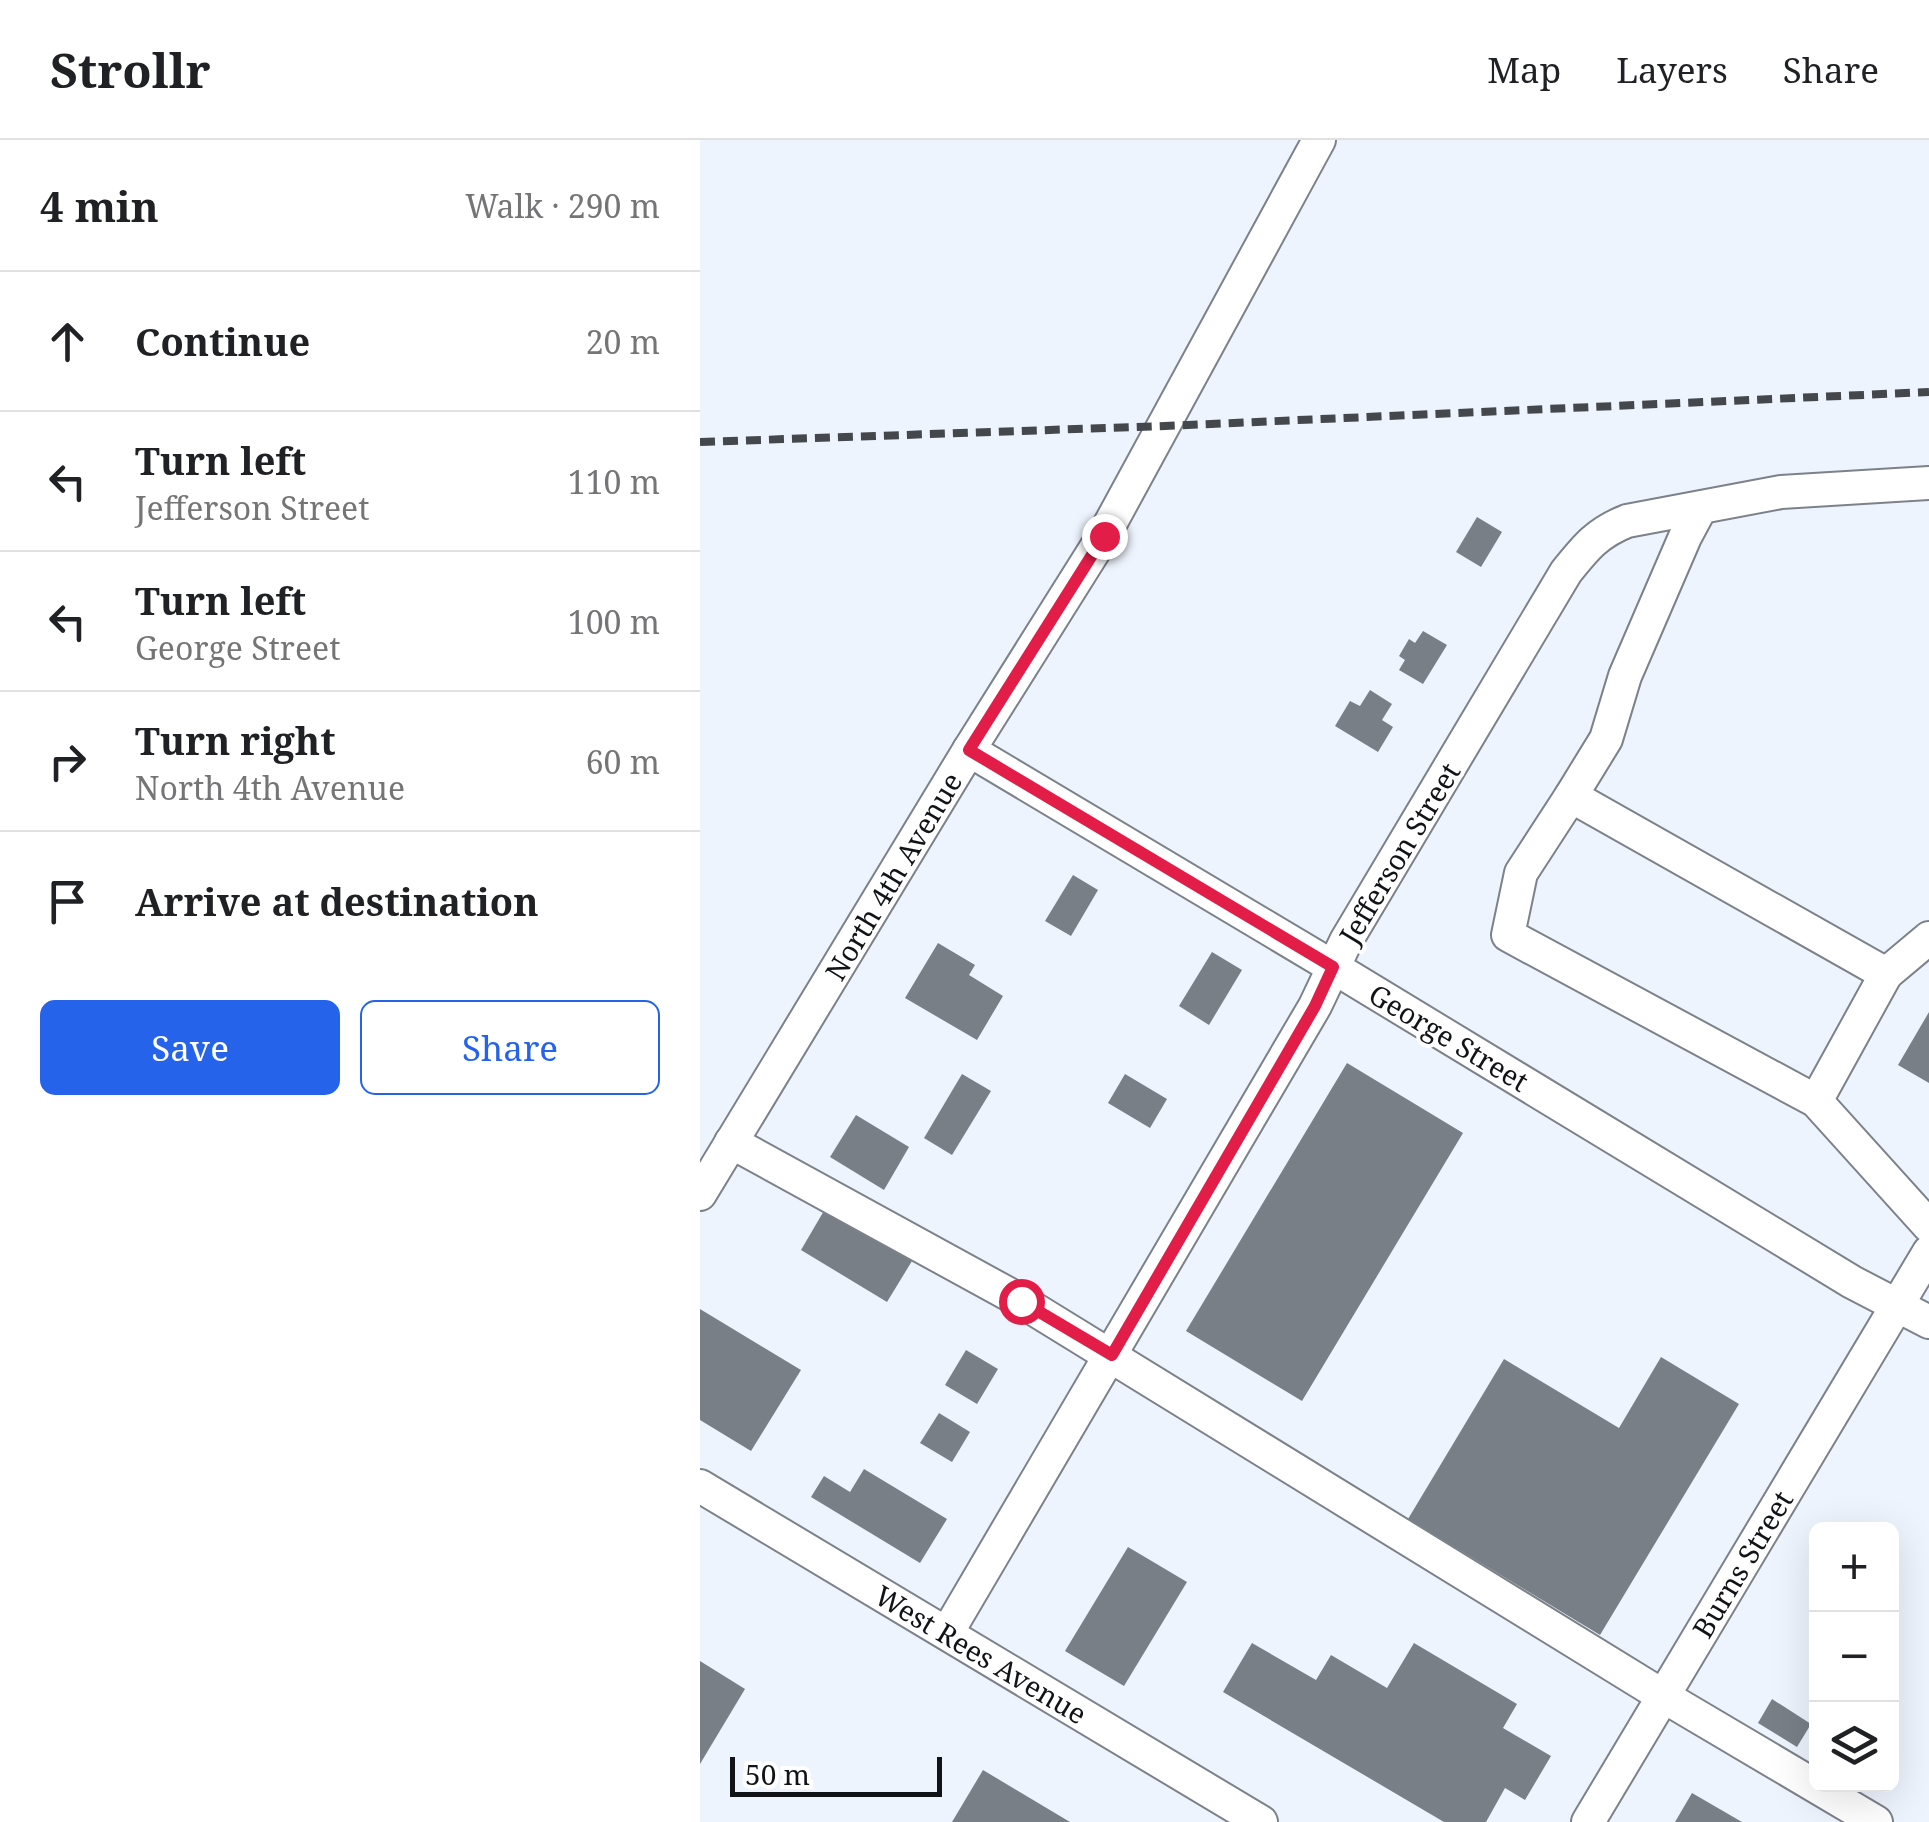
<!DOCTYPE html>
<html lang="en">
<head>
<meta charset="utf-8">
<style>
	:root { --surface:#fff; --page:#f6f6f6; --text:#202124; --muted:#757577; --line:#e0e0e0; --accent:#2563eb }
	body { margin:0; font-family:"Noto Serif",serif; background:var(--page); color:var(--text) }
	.controls { position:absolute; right:30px; bottom:30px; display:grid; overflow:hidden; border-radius:15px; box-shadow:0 10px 40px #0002 }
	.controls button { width:90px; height:90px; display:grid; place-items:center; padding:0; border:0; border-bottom:2px solid var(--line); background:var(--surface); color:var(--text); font:50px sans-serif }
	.scale { position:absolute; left:30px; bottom:25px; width:212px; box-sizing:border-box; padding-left:10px; border:5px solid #111316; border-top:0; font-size:28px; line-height:35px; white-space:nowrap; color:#111316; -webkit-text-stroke:8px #fff; paint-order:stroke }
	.stop { position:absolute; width:30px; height:30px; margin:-22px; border:8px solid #e11d48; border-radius:50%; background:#fff }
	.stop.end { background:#e11d48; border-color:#fff; box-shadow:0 2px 10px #0008 }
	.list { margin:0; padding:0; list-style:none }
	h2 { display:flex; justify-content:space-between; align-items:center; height:130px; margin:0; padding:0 40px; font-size:42px }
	h2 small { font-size:32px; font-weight:400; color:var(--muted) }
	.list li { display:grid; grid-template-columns:65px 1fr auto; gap:30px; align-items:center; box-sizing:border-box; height:140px; padding:0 40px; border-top:2px solid var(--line) }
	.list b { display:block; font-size:38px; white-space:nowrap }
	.list p { margin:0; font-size:32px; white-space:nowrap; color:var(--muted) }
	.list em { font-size:32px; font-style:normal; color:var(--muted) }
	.actions { display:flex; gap:20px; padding:30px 40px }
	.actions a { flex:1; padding:22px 0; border:2px solid var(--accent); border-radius:15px; text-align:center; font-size:35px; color:var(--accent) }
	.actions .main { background:var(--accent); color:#fff }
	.icon { flex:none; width:55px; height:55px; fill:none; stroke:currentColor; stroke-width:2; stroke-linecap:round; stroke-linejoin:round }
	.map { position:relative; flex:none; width:1229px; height:1682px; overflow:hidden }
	header { display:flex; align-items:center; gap:60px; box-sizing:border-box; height:140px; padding:0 50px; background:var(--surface); border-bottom:2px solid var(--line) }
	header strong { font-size:48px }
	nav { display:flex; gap:55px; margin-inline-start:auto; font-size:35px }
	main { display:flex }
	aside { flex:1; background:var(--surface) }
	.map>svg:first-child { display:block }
	.building { fill:#797f87 }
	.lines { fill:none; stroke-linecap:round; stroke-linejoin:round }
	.minor-casing { stroke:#7c818a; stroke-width:36 }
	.minor { stroke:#fff; stroke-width:32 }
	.rail { stroke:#44474c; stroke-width:8; stroke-dasharray:15 8; stroke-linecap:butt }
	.route { stroke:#e11d48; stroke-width:12 }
	.labels { text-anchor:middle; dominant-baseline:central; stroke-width:8; stroke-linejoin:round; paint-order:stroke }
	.street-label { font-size:28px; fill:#111316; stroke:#fff }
</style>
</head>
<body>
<header>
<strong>Strollr</strong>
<nav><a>Map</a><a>Layers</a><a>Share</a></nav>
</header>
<main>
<aside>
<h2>4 min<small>Walk · 290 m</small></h2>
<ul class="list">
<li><svg class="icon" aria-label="ahead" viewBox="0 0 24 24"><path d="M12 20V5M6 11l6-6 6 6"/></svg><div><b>Continue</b></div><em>20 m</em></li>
<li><svg class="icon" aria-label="left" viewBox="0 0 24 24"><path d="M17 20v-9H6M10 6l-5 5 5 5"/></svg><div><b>Turn left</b><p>Jefferson Street</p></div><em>110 m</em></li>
<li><svg class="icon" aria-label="left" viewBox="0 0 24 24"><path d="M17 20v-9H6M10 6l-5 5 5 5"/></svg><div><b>Turn left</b><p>George Street</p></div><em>100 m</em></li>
<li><svg class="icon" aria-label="right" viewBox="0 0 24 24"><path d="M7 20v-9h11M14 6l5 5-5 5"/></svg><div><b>Turn right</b><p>North 4th Avenue</p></div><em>60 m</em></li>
<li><svg class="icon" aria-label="arrive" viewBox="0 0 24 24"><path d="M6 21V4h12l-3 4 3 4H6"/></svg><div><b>Arrive at destination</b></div></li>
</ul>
<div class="actions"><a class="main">Save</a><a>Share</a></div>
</aside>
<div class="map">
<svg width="1229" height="1682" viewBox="0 0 1229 1682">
	<rect width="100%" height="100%" fill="#eef4fe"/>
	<!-- building -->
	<g class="building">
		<polygon points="777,377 802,392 781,427 756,412"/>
		<polygon points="723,491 747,505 723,544 699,530 705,520 699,516 709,499 715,503"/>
		<polygon points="670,550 692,564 682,580 693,587 678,612 635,586 650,561 660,566"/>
		<polygon points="373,735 398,750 371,796 345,781"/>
		<polygon points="238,803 275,825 269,835 303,856 277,900 205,858"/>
		<polygon points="512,812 542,830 509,885 479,866"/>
		<polygon points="1229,872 1229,943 1198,925"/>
		<polygon points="647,923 763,993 602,1261 486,1191"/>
		<polygon points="262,934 291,951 252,1015 224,998"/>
		<polygon points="425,934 467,959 450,988 408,963"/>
		<polygon points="156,975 209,1007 184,1050 130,1017"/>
		<polygon points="125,1069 212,1121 187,1162 101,1110"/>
		<polygon points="0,1169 101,1230 51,1311 0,1280"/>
		<polygon points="266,1210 298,1229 277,1264 245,1245"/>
		<polygon points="961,1217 1039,1264 900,1495 708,1379 804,1219 919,1288"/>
		<polygon points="239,1273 270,1292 252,1322 220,1303"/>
		<polygon points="164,1329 247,1379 220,1423 111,1357 124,1336 150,1352"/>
		<polygon points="428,1407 487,1442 424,1546 365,1511"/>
		<polygon points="552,1503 616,1540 631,1515 687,1548 714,1503 817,1564 803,1588 851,1616 825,1660 805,1648 786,1682 744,1682 523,1552"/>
		<polygon points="0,1521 45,1549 0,1624"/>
		<polygon points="1072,1559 1111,1584 1097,1607 1058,1583"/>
		<polygon points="283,1630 370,1682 252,1682"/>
		<polygon points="992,1653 1042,1682 975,1682"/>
	</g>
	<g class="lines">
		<!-- minor casing -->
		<g class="minor-casing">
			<g id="minor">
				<polyline points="269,610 633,827 1152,1142 1229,1182"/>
				<polyline points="871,656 906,599 925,536 985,397 1000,369"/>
				<polyline points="1186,834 1229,798"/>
				<polyline points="1116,961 1186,834 871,656 821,733 808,795 1116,961 1229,1086"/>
				<polyline points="31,1002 321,1161 963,1556 1176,1682"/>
				<polyline points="0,1054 269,610 404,395 619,0"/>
				<polyline points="0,1346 561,1682"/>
				<path d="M247,1493l368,-627 31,-65 220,-369c20,-25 31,-39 61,-51l154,-29 148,-9"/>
				<polyline points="888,1682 1229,1112"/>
			</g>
		</g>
		<!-- minor -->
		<use href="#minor" class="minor"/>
		<!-- rail -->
		<polyline class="rail" points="0,302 465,286 1229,252"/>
	</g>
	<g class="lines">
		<!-- route -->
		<polyline class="route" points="321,1161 412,1215 615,866 633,827 269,610 404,396"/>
	</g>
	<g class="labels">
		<!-- street labels -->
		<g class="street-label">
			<text transform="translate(699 713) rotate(-59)">Jefferson Street</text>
			<text transform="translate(193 736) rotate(-59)">North 4th Avenue</text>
			<text transform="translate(749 897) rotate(31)">George Street</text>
			<text transform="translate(1042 1424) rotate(-59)">Burns Street</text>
			<text transform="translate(281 1514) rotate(31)">West Rees Avenue</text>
		</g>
	</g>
</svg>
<div class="controls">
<button>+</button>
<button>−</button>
<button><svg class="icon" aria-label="layers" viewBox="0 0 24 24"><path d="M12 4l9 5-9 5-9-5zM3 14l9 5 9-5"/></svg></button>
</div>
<div class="scale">50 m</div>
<div class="stop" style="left:321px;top:1161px"></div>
<div class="stop end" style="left:404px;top:396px"></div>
</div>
</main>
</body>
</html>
